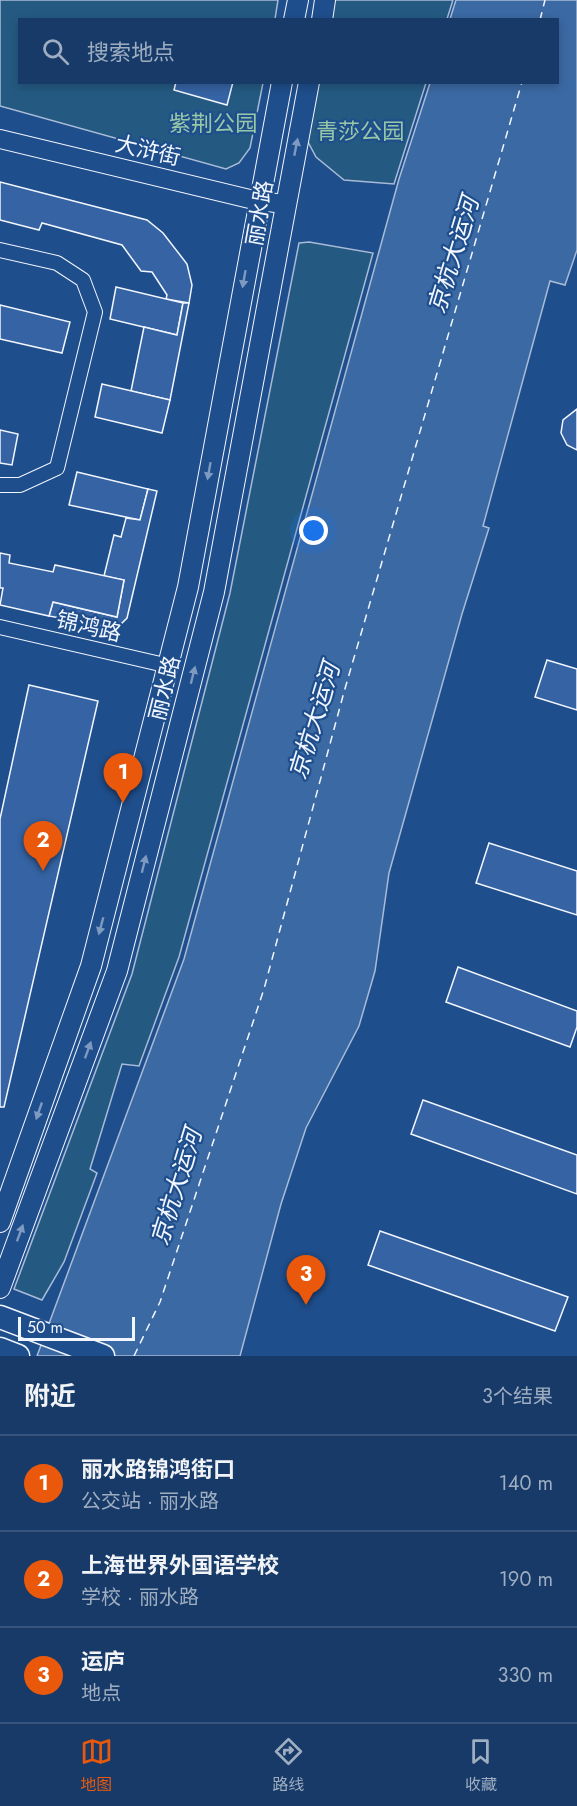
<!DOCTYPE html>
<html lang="zh">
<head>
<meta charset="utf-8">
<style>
	:root { --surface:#173a69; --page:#20416f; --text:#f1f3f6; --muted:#9eadc0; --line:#36547d; --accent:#ea580c }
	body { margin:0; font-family:Jost,"Noto Sans SC",sans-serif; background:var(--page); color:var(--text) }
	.scale { position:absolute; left:18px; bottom:15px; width:117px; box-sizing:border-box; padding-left:6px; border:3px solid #f2f6ff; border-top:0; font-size:16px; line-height:21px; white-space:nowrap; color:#f2f6ff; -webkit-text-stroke:4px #1f4e8c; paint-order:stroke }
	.you { position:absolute; left:314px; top:531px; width:21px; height:21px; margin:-15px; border:4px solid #fff; border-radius:50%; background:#1a73e8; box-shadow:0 0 0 9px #1a73e833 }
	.badge { display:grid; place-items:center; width:39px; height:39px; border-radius:50%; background:var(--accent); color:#fff; font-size:20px; font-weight:700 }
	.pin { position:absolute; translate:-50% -50px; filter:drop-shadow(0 2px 3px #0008) }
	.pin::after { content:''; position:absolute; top:32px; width:21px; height:18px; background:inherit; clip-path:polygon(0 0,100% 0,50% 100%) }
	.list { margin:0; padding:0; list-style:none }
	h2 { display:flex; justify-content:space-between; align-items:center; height:78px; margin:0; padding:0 24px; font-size:26px }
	h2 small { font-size:20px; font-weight:400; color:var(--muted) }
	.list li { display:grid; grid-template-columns:39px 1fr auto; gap:18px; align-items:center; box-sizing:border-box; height:96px; padding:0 24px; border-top:2px solid var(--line) }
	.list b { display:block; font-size:22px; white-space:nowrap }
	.list p { margin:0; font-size:20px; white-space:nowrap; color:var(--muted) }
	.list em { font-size:20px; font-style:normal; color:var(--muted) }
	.icon { flex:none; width:33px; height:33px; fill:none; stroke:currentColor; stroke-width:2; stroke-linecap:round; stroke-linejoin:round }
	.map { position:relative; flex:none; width:577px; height:1356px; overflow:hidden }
	.search { position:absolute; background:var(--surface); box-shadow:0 3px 9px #0003; left:18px; right:18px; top:18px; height:66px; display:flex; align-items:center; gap:15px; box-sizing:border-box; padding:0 21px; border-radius:0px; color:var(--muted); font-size:22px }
	.sheet { height:366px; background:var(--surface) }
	nav { display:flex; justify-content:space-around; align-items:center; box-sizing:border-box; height:84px; border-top:2px solid var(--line); background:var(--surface); font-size:16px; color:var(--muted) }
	nav a { display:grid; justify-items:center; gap:3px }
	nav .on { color:var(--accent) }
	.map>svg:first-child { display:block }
	.green { fill:#245a82; stroke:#a8bbd7; stroke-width:1.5 }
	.water { fill:#3b69a3; stroke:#a8bbd7; stroke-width:1.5 }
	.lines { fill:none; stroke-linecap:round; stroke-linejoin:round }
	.ferry { stroke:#f2f6ff; stroke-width:1.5; stroke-dasharray:8 6; stroke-linecap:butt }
	.building { fill:#3563a3; stroke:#f2f6ff; stroke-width:1.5 }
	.minor-casing { stroke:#f2f6ff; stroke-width:16 }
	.tertiary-casing { stroke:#f2f6ff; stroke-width:20 }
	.secondary-casing { stroke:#f2f6ff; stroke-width:22 }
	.primary-casing { stroke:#f2f6ff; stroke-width:25 }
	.minor { stroke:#1f4e8c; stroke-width:14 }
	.tertiary { stroke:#1f4e8c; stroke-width:18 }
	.secondary { stroke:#1f4e8c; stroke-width:20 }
	.primary { stroke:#1f4e8c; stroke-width:22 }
	.oneway { fill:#7e9ac0 }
	.labels { text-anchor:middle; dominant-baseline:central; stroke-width:4.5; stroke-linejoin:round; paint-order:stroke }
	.park-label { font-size:22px; fill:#97c8a6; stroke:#1f4e8c }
	.street-label { font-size:22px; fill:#f2f6ff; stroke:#1f4e8c }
	.water-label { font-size:24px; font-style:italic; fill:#f2f6ff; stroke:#1f4e8c }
</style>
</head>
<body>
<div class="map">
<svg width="577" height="1356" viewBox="0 0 577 1356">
	<rect width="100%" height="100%" fill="#1f4e8c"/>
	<!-- green -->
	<g class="green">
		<polygon points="0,0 278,0 275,19 20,20 20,82 263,83 250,148 239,163 226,169 0,106"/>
		<polygon points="333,0 453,0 447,19 329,20"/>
		<polygon points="318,83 426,83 394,184 344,180 316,157 307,140"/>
		<polygon points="309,242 373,253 179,957 139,1066 122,1064 90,1169 97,1173 64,1262 42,1300 14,1289 132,974 230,593 299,243"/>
	</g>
	<!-- water -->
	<polygon class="water" points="456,0 577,0 577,250 565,285 550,281 483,526 489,528 462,614 389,873 375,971 359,1026 306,1128 281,1204 240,1356 37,1356 184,959 399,179 430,83 558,82 558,20 450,19"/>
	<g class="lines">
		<!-- ferry -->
		<g class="ferry">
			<polyline points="540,20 545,0"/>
			<polyline points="134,1356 160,1302 264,989 344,692 522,82"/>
		</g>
	</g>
	<!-- building -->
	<g class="building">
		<polygon points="176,82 233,82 227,105 174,90"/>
		<polygon points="0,182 147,220 163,233 187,264 192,285 189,303 166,299 167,295 152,272 141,271 122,245 42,223 39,230 0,220"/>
		<polygon points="116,287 183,303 177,335 110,319"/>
		<polygon points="183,303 189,303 170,400 131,391 144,327 177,335"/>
		<polygon points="0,305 70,322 62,353 0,339"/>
		<polygon points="102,384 170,400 162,433 95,417"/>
		<polygon points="577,409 577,450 567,445 561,433 563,420"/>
		<polygon points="0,430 18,434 12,465 0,463"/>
		<polygon points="77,472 148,489 140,520 69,505"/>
		<polygon points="148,489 157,491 127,618 120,625 108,627 49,616 53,602 117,617 124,580 104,576 114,535 121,537 126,518 140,520"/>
		<polygon points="0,553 10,555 9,563 53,572 55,565 124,580 117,617 53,602 49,616 0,605 3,588 0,588"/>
		<polygon points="547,660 577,669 577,710 535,697"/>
		<polygon points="29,685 98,701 4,1107 0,1107 0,819"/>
		<polygon points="489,843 577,871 577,915 476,883"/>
		<polygon points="458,967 577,1011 577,1027 570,1047 446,1002"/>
		<polygon points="423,1100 577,1155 577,1194 411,1134"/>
		<polygon points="380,1231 568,1297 555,1331 368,1265"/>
	</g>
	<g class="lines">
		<!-- minor casing -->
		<g class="minor-casing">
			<g id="minor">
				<polyline points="0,250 57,263 83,280 95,312 57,468 20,485 0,485"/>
				<polyline points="0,627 169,666"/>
			</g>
		</g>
		<!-- tertiary casing -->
		<g class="tertiary-casing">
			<polyline id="tertiary" points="0,139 258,201 285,204"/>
		</g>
		<!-- secondary casing -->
		<g class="secondary-casing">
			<g id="secondary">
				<polyline points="294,20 298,0"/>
				<polyline points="322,20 325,0"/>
				<polyline points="0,1222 91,966 188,587 282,82"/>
				<polyline points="0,1288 117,971 214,592 309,82"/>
			</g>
		</g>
		<!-- primary casing -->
		<g class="primary-casing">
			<g id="primary">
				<polyline points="0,1317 103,1356"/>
				<polyline points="0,1349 18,1356"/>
			</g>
		</g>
		<!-- minor -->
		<use href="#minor" class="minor"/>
		<!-- tertiary -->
		<use href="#tertiary" class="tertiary"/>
		<!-- secondary -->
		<use href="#secondary" class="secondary"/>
		<!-- primary -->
		<use href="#primary" class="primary"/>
	</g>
	<!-- one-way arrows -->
	<defs><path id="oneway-solid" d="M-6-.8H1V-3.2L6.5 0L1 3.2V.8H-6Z" transform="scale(1.5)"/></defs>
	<g class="oneway">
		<use href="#oneway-solid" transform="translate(296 147) rotate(-79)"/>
		<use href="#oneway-solid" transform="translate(244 279) rotate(100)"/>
		<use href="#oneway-solid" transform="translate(209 471) rotate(100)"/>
		<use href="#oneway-solid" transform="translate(193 675) rotate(-76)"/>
		<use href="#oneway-solid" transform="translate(144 864) rotate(-76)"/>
		<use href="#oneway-solid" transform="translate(101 926) rotate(105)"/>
		<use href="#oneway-solid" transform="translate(88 1050) rotate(-70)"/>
		<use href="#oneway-solid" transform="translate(39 1111) rotate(109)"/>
		<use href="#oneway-solid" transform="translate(20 1233) rotate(-70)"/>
	</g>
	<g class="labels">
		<!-- park labels -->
		<g class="park-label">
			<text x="213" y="123">紫荆公园</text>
			<text x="360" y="131">青莎公园</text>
		</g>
		<!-- street labels -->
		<g class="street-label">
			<text transform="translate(148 150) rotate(13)">大浒街</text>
			<text transform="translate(259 213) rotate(-80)">丽水路</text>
			<text transform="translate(89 626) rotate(13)">锦鸿路</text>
			<text transform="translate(164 688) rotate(-76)">丽水路</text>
		</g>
		<!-- water labels -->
		<g class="water-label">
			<text transform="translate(453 255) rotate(-73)">京杭大运河</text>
			<text transform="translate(314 721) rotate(-73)">京杭大运河</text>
			<text transform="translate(176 1187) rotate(-73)">京杭大运河</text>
		</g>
	</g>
</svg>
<div class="scale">50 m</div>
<div class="you"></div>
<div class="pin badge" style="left:123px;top:803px">1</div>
<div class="pin badge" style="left:43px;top:871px">2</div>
<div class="pin badge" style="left:306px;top:1305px">3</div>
<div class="search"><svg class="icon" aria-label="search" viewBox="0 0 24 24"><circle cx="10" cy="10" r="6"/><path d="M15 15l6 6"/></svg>搜索地点</div>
</div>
<section class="sheet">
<h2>附近<small>3个结果</small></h2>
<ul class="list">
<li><span class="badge">1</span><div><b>丽水路锦鸿街口</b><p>公交站 · 丽水路</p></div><em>140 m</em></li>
<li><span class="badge">2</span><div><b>上海世界外国语学校</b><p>学校 · 丽水路</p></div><em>190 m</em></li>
<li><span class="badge">3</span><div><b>运庐</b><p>地点</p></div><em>330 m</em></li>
</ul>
</section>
<nav>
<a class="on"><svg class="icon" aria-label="map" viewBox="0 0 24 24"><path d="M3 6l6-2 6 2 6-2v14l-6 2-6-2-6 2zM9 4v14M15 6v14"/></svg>地图</a>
<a><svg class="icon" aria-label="directions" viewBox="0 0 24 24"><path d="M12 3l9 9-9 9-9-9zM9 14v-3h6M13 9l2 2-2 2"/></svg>路线</a>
<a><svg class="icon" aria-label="saved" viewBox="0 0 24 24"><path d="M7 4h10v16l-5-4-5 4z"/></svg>收藏</a>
</nav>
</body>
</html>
